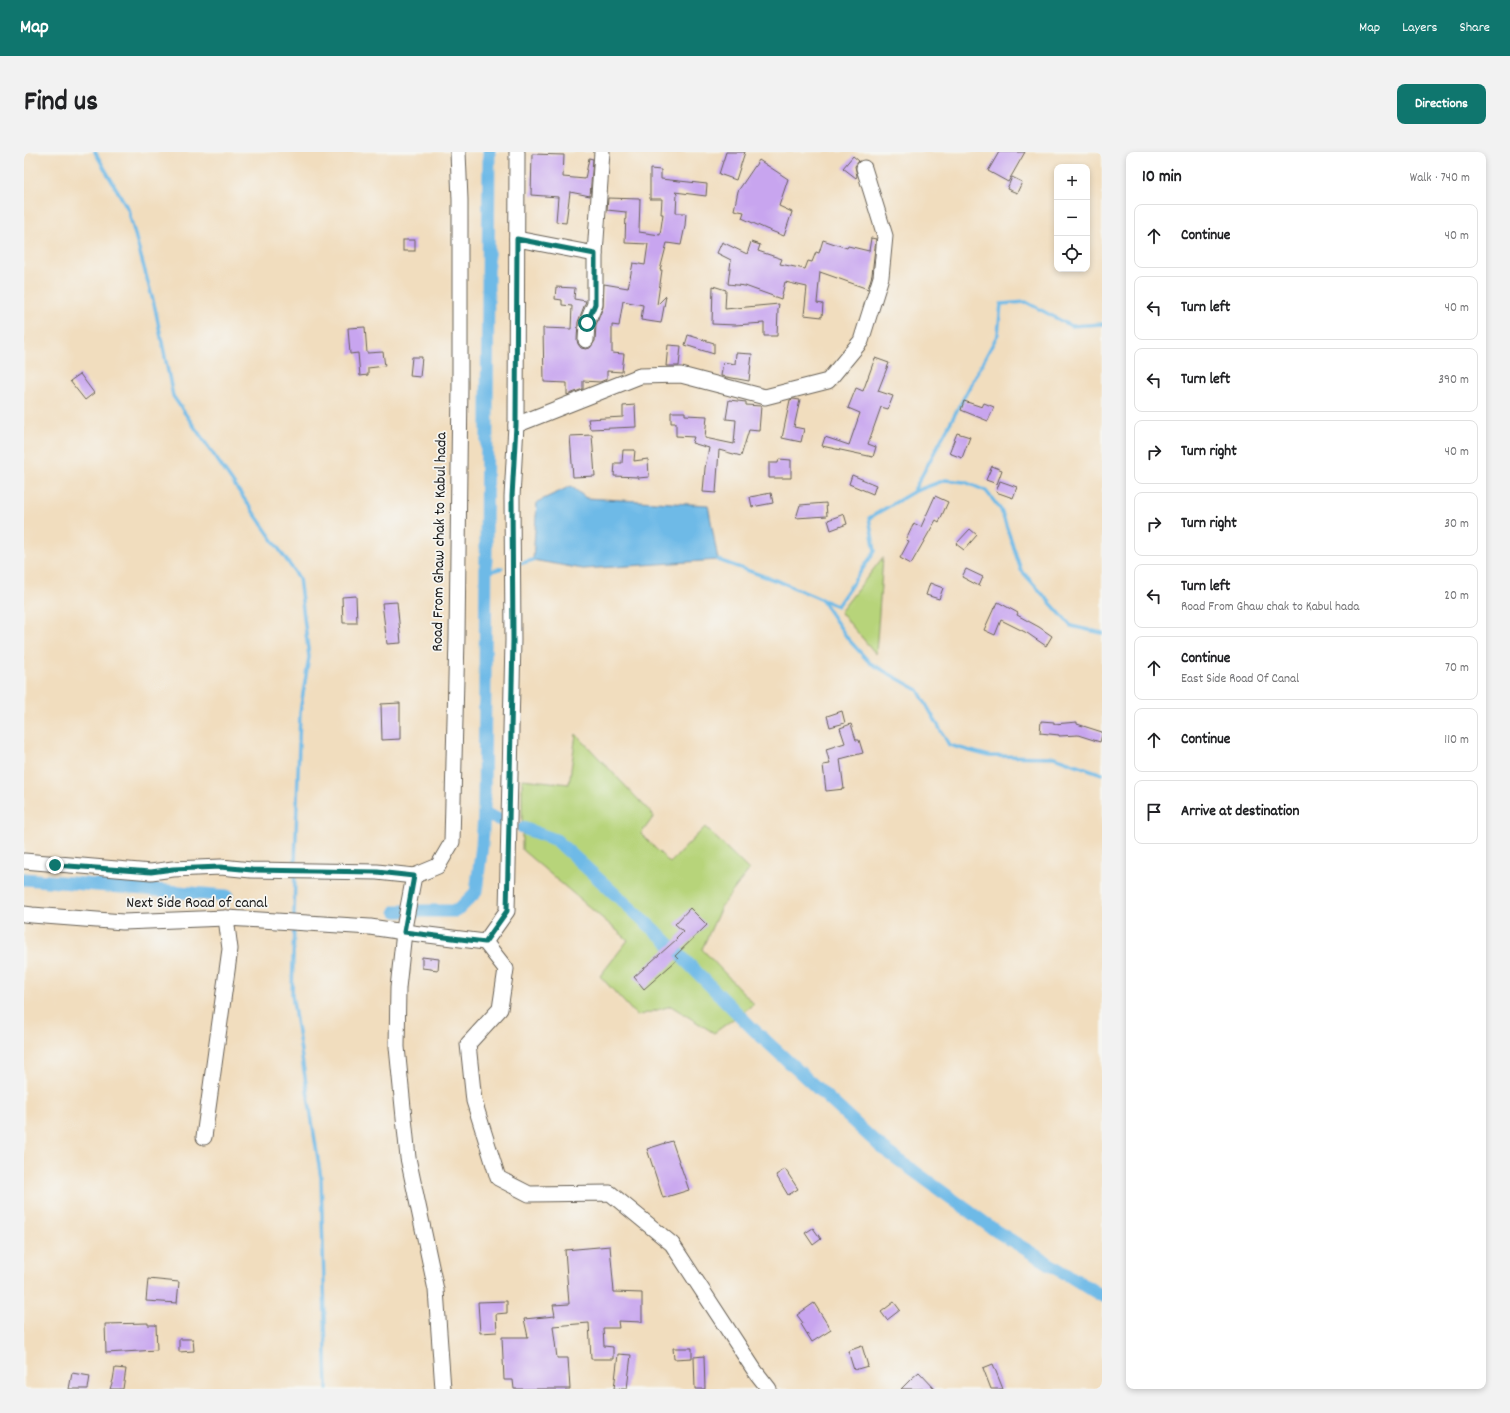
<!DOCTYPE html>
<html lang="en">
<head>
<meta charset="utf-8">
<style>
	:root { --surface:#fff; --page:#f2f2f2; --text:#202124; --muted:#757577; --line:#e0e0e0; --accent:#0f766e }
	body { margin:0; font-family:Dekko,sans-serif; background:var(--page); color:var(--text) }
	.controls { position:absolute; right:12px; top:12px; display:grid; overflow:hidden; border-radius:8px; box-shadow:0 2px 6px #0003 }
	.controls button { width:36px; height:36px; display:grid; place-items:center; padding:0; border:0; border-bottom:1px solid var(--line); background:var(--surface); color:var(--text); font:20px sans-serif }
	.stop { position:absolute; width:12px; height:12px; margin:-9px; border:3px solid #0f766e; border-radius:50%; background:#fff }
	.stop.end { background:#0f766e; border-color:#fff; box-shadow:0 1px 4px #0008 }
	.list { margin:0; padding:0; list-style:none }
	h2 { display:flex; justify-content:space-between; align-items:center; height:52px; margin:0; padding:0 16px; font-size:17px }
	h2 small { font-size:13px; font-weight:400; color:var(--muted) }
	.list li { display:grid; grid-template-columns:26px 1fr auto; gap:12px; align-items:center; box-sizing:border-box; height:64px; margin:0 8px 8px; padding:0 8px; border:1px solid var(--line); border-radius:8px }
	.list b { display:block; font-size:15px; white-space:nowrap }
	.list p { margin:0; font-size:13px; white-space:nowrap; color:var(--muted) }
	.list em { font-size:13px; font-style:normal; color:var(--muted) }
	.icon { flex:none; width:22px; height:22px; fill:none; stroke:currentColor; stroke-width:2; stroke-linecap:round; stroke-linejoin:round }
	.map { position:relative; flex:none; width:1078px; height:1237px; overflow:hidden; border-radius:8px }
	header { display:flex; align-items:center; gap:24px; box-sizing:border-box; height:56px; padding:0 20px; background:var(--accent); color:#fff }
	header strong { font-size:19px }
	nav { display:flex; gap:22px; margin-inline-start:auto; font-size:14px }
	.intro { display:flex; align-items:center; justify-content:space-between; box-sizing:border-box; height:96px; padding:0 24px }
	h1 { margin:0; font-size:28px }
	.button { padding:10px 18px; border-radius:8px; background:var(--accent); color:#fff; font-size:14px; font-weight:700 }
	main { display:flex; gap:24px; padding:0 24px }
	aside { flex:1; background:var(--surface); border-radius:8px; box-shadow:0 2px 6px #0003 }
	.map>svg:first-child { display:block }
	.green { fill:#b7d47a; stroke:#6a784b }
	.water { fill:#6ebae7; stroke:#456b82 }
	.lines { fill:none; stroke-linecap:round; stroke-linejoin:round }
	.stream { stroke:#6ebae7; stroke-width:3.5 }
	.canal { stroke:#6ebae7; stroke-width:13 }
	.building { fill:#c8a5ef }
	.minor-casing { stroke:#676055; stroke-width:17 }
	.minor { stroke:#fff; stroke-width:15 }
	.route { stroke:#0f766e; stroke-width:5 }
	.labels { text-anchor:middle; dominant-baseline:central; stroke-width:3.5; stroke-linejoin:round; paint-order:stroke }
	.street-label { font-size:16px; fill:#1c1c1c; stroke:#f6f6f2 }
</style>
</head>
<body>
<header>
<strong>Map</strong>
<nav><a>Map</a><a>Layers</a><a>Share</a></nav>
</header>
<div class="intro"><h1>Find us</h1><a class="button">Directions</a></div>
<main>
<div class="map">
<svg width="1078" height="1237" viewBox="0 0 1078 1237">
	<rect width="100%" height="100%" fill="#f6f6f2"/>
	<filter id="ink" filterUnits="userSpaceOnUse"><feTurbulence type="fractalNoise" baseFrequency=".025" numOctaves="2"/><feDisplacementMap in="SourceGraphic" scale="8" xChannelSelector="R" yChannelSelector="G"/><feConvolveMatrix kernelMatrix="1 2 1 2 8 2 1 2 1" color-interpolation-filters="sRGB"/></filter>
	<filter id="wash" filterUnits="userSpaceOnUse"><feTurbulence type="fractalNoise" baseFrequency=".012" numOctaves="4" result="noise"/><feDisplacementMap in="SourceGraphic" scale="16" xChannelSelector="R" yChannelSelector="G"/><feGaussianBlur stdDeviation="0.9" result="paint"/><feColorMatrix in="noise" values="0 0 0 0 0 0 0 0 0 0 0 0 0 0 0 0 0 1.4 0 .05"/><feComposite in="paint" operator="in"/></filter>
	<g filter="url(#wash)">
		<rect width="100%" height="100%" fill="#f1ddbe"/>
		<!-- green -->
		<g class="green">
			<polygon points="859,405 852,502 816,460"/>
			<polygon points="552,582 630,664 617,682 646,711 681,675 725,718 698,753 678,797 730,852 690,881 647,854 613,864 576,824 604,788 498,698 498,627 545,632"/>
		</g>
		<!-- water -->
		<polygon class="water" points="547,334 562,346 684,353 694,408 559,417 509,408 513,350"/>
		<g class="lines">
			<!-- stream -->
			<g class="stream">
				<polyline points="71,0 104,57 131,156 149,244 275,426 285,505 276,560 271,714"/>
				<polyline points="889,340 921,328 941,330 962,339 977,358 997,418 1047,474 1078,481"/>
				<polyline points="694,408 759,431 813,454 851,399 845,366 889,340 974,182 977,152 1002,150 1047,174 1078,172"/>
				<polyline points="498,411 509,408"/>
				<polyline points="462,421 478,416"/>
				<polyline points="797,447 824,487 846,511 894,538 925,593 965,604 1030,605 1078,622"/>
				<polyline points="270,766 271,723"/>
				<polyline points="270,774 268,843 297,1026 303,1237"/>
			</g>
			<!-- canal -->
			<g class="canal">
				<polyline points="460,662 479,669"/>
				<polyline points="499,676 532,688 640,787 729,877 857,995 972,1079 1078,1144"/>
				<polyline points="0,727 203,744"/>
				<polyline points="372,759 433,759 452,740 458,693 460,662 465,0"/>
			</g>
		</g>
		<g id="blocks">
			<!-- building -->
			<g class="building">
				<polygon points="702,0 721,0 712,28 695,22"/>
				<polygon points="975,0 1001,0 984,30 964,19"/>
				<polygon points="508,2 540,3 539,25 561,27 565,6 569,7 566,44 546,40 542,71 532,70 534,45 507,43"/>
				<polygon points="829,4 835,9 831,14 833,24 832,26 819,16"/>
				<polygon points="735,8 764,27 755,54 768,60 760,84 742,77 718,66 720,60 710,58 714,39"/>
				<polygon points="626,17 637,18 637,27 683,32 682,44 651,40 653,42 652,61 662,61 661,74 657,93 643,91 636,118 638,118 633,153 642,144 637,171 617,168 619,153 599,149 595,174 588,173 588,201 600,202 598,220 583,219 583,227 576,230 559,229 559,237 543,243 543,231 520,230 519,176 547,177 548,154 538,153 538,148 531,147 532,135 551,136 550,147 562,149 554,170 553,188 554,192 557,196 562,197 566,196 571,189 572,173 579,155 580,132 604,136 609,111 621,113 624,92 601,91 602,60 583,58 584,46 616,47 615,80 636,83 639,62 637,62 638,47 626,47"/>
				<polygon points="988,25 998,30 993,41 983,37"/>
				<polygon points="847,86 852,87 848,123 844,137 796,120 793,151 799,152 798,165 780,163 783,135 761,130 757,147 721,134 704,132 707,108 693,101 698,90 723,102 727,90 736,93 734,99 758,107 756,112 781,117 784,109 788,110 792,100 795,101 799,88 823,96 824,94 845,99"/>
				<rect x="379" y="88" width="12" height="11"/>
				<polygon points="689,134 702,138 701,157 755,152 754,158 753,184 740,184 740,171 711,173 688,172"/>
				<polygon points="341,175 343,201 359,200 361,214 344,216 344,223 336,224 334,201 326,202 324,176"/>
				<polygon points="664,183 690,191 690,202 661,193"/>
				<polygon points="644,193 657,194 655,214 642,214"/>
				<polygon points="712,201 728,202 725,229 697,224 699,210 711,212"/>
				<polygon points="388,205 398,205 396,225 386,224"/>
				<polygon points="851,206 865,211 854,239 869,244 864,257 857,255 844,292 852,295 849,305 798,294 801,285 825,293 836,261 824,256 832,236 839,239"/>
				<polygon points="56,222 70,241 61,248 46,229"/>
				<polygon points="769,247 776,248 770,275 780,277 777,290 758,286 766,248"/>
				<polygon points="705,248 722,250 722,253 737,254 735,279 725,278 717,304 695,298 692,341 679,340 681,316 685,296 668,291 670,285 652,284 652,271 647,271 647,260 661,260 661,263 683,264 681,286 710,292 712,268 702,267"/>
				<polygon points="940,249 958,255 960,251 970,255 964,269 937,258"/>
				<polygon points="611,253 612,275 566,277 564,267 599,265 599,254"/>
				<polygon points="933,281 946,285 938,306 925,301"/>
				<polygon points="568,283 571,324 549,325 546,284"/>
				<polygon points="599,298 611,298 610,309 624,307 625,325 614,326 614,325 590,324 591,311 598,311"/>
				<polygon points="755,307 767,308 767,326 745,326 745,311 754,311"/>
				<polygon points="968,314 978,318 973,332 962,328"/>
				<polygon points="828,323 852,333 849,342 825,332"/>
				<polygon points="976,329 993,335 989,346 972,340"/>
				<polygon points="747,341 749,351 728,355 726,345"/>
				<polygon points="911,344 924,350 915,370 912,368 887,412 876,406 885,389 882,388 890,371 897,375"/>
				<polygon points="802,351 803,364 772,366 776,353"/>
				<polygon points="820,362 823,372 807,378 804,368"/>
				<polygon points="946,377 953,383 940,398 932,392"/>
				<polygon points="942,417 959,425 955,434 938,425"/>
				<polygon points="906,431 919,436 915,447 902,443"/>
				<polygon points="332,444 333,471 319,471 318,445"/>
				<polygon points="373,450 377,491 363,492 358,451"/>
				<polygon points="974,450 994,461 993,463 1015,475 1028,484 1022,494 1003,481 977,468 971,483 960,478 970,456 971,457"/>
				<polygon points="376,551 376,587 358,588 357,552"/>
				<polygon points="818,559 821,571 806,575 803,564"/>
				<polygon points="1017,569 1030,570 1030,572 1053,570 1053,572 1078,580 1078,583 1076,590 1054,583 1035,584 1035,583 1016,581"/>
				<polygon points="827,572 832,588 835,588 839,601 816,607 820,637 802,639 799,613 806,612 802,597 821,591 816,576"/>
				<polygon points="666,756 683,773 651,804 654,807 620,837 610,825 653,787 652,786 659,779 651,772"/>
				<polygon points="398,805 415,807 414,818 398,816"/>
				<polygon points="648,989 665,1038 639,1046 623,997"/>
				<polygon points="761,1017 774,1037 764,1043 752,1023"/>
				<polygon points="789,1076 797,1087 789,1093 781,1081"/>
				<polygon points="586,1094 590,1140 618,1141 618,1170 594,1169 595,1176 579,1176 580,1194 589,1195 589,1207 567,1207 565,1171 529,1174 533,1206 544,1206 546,1237 490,1237 489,1228 480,1228 478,1185 504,1185 500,1167 531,1164 529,1153 545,1152 541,1098"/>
				<polygon points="124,1127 155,1130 153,1151 122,1149"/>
				<polygon points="483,1149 483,1161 472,1162 473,1180 456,1181 454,1150"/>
				<polygon points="870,1150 876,1158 863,1168 857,1160"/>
				<polygon points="790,1151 807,1178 788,1190 777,1172 779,1171 773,1163"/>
				<polygon points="124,1171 124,1173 132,1173 133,1198 82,1201 81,1172"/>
				<polygon points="155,1187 169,1187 170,1199 155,1200"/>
				<polygon points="838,1194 844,1214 830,1218 824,1199"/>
				<polygon points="649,1196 668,1196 668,1206 650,1207"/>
				<polygon points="594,1202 607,1203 603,1237 590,1237"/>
				<polygon points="680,1204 681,1237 671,1237 670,1205"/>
				<polygon points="969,1212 979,1237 967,1237 959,1216"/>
				<polygon points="91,1216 102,1217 99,1237 86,1237 89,1228"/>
				<polygon points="895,1220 911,1237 877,1237 888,1226"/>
				<polygon points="48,1221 66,1224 64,1237 45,1237"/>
			</g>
		</g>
	</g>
	<g filter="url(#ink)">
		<use href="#blocks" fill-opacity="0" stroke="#676055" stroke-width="1"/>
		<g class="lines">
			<!-- minor casing -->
			<g class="minor-casing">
				<g id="minor">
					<polyline points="493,87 571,102"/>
					<polyline points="562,188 563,171 571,152 571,102 578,0"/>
					<polyline points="492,273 616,224 657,223 741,245 804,229 837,189 857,125 861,84 840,16"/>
					<polyline points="0,709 127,720 149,717 197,715 227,718 353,720 390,724 414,714 428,690 433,485 436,233 436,48 434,0"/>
					<polyline points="0,762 8,763 99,770 202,766 220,767 346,775 380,780 381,771 390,724"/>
					<polyline points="461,790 482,817 476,857 444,892 450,949 474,1026 505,1042 586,1041 648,1092 731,1219 745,1237"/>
					<polyline points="180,985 206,797 202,766"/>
					<polyline points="419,1237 412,1138 384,1006 373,895 374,836 380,780 461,790 483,759 489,488 488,345 492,273 493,0"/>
				</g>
			</g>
			<!-- minor -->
			<use href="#minor" class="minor"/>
		</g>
	</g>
	<g class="lines" filter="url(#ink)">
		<!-- route -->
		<polyline class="route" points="31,713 127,720 149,717 196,715 228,718 353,720 390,724 380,780 461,790 483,759 489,488 488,345 492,273 493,87 571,102 571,152 563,171"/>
	</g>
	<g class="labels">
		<!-- street labels -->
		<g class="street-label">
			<text transform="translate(416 390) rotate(-89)">Road From Ghaw chak to Kabul hada</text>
			<text x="173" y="751">Next Side Road of canal</text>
		</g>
	</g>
</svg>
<div class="controls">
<button>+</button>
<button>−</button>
<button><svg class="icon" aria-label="locate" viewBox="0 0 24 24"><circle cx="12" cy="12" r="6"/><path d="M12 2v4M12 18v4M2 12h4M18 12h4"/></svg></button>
</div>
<div class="stop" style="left:563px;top:171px"></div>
<div class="stop end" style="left:31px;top:713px"></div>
</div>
<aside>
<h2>10 min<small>Walk · 740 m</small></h2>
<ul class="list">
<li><svg class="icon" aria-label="ahead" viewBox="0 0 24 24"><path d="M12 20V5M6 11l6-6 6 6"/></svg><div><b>Continue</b></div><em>40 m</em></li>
<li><svg class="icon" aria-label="left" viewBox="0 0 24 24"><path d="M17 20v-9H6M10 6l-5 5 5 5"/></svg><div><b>Turn left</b></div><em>40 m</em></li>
<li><svg class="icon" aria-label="left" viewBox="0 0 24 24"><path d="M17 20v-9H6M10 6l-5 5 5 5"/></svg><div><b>Turn left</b></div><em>390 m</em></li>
<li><svg class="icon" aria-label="right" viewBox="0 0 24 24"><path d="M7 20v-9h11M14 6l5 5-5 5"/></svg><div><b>Turn right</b></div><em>40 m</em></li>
<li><svg class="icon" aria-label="right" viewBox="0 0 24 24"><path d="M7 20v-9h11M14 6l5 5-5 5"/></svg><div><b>Turn right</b></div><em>30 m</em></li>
<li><svg class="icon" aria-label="left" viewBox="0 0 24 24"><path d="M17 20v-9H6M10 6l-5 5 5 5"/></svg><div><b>Turn left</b><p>Road From Ghaw chak to Kabul hada</p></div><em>20 m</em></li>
<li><svg class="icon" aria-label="ahead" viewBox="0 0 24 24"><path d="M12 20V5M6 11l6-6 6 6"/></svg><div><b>Continue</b><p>East Side Road Of Canal</p></div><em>70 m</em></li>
<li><svg class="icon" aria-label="ahead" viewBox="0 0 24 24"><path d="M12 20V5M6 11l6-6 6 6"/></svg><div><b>Continue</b></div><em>110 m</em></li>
<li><svg class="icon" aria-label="arrive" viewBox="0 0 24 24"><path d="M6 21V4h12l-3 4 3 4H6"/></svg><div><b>Arrive at destination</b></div></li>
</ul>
</aside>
</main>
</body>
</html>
